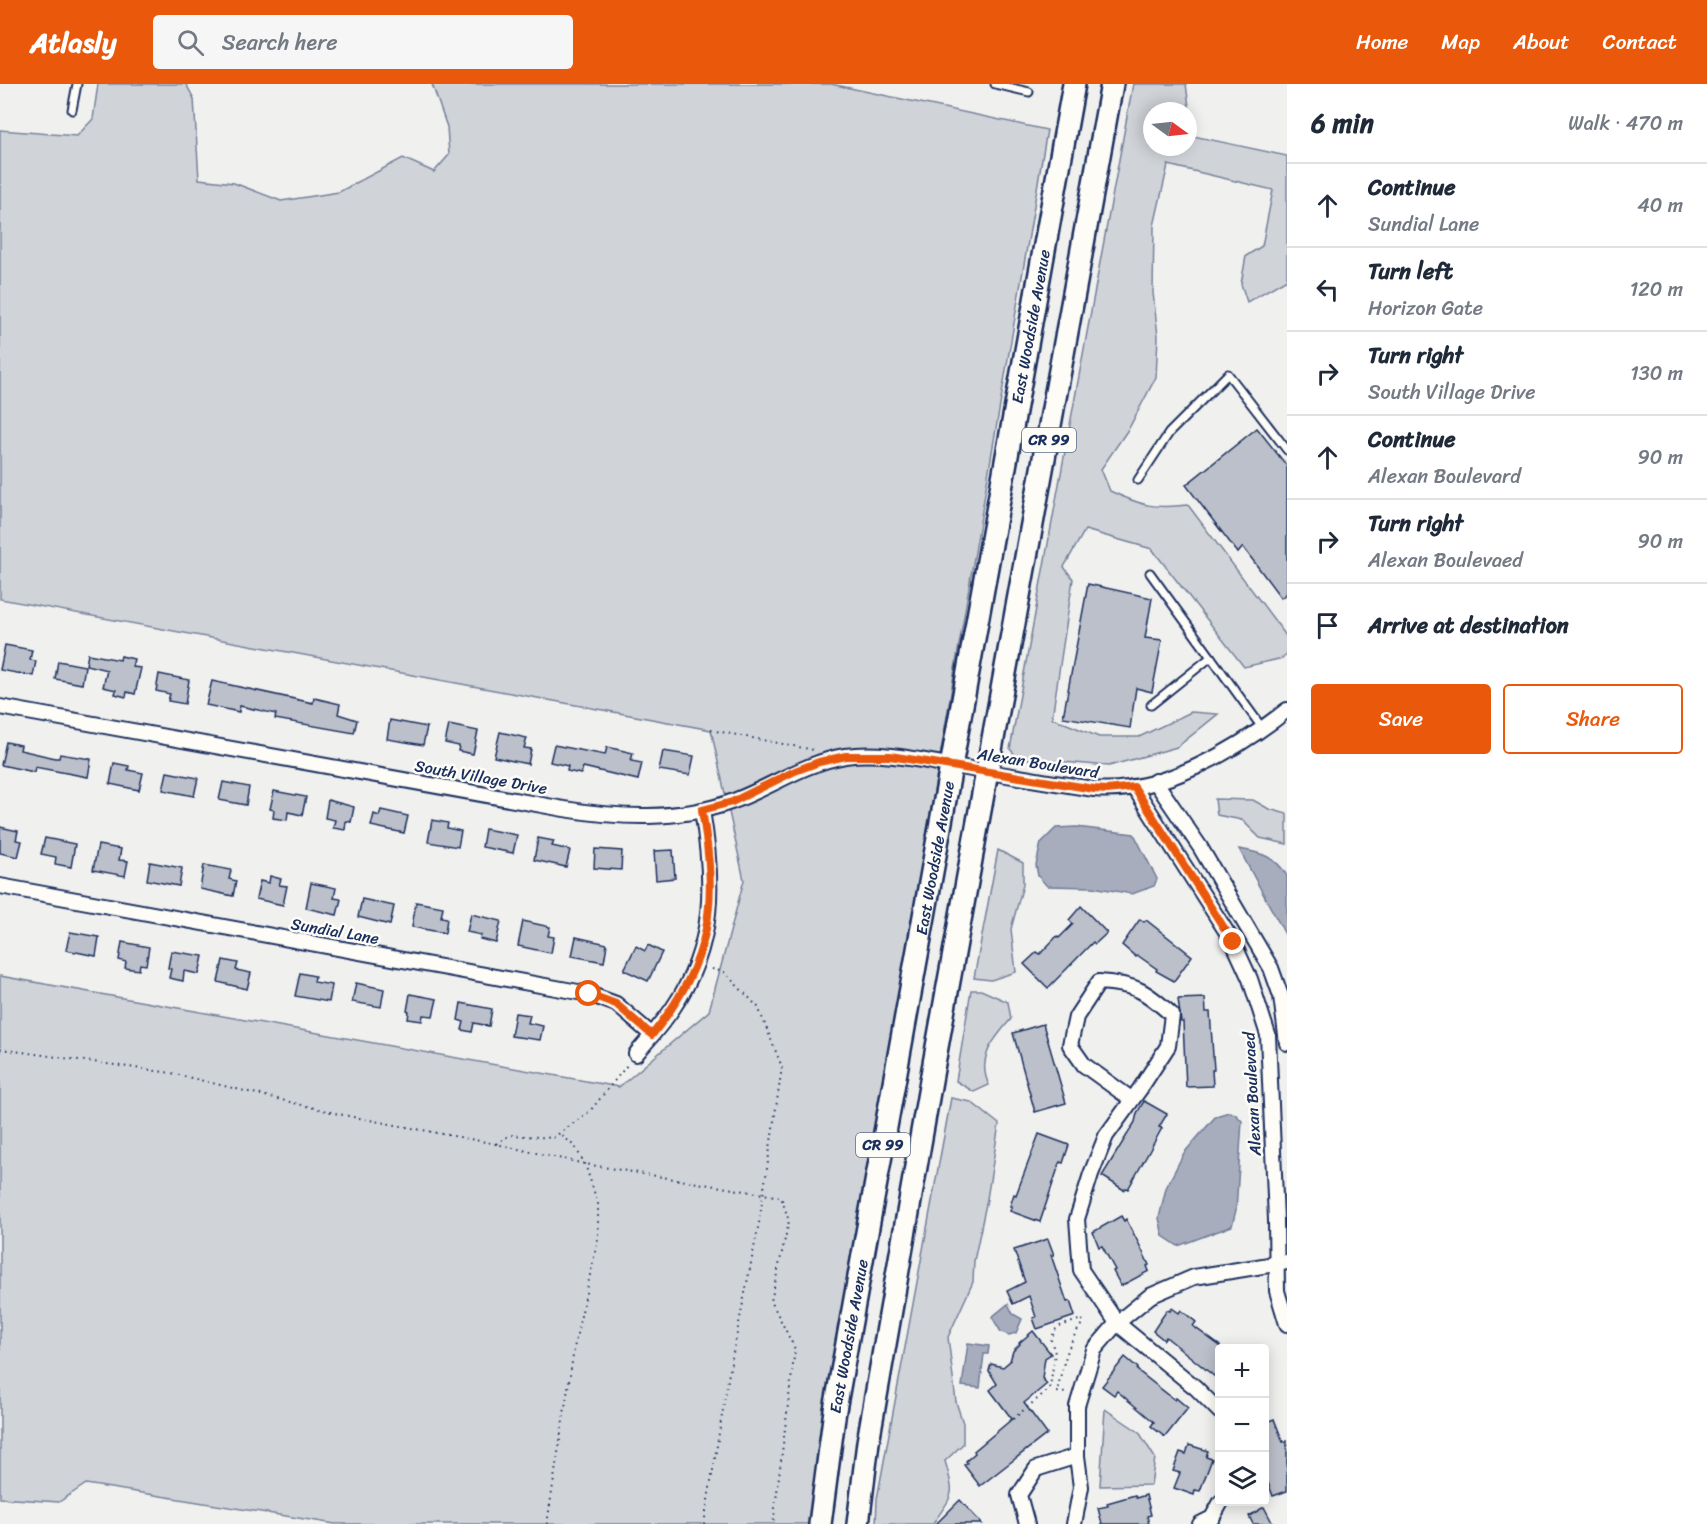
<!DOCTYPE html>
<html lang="en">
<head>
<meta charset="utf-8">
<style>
	:root { --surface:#fff; --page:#f6f6f7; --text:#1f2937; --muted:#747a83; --line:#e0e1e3; --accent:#ea580c }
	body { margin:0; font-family:Sriracha,sans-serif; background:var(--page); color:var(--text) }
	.controls { position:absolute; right:18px; bottom:18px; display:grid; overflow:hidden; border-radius:6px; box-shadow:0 3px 15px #0003 }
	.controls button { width:54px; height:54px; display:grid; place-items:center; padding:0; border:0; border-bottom:2px solid var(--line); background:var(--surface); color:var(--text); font:30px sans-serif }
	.compass { position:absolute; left:1143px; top:18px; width:54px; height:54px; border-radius:50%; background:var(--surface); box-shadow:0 3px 15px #0003; rotate:105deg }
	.stop { position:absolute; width:18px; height:18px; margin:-14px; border:4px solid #ea580c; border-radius:50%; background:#fff }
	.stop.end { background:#ea580c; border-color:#fff; box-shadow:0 2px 6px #0008 }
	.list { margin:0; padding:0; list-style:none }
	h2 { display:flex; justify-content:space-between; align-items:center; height:78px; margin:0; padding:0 24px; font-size:26px }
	h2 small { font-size:20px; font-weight:400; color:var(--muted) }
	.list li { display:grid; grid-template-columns:39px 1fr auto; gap:18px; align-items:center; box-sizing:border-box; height:84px; padding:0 24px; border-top:2px solid var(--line) }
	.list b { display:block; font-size:22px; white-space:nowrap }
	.list p { margin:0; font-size:20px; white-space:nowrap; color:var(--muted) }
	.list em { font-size:20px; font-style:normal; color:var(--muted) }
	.actions { display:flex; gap:12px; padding:18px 24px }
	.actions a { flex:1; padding:14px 0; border:2px solid var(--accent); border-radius:6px; text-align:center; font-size:21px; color:var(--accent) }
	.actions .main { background:var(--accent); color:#fff }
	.icon { flex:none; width:33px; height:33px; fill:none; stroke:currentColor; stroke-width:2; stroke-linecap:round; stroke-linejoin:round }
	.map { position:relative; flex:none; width:1287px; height:1440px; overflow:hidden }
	header { display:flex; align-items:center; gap:36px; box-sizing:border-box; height:84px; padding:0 30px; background:var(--accent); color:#fff }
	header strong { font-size:28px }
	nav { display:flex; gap:33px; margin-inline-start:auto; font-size:21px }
	.search { width:420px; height:54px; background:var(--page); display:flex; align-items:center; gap:15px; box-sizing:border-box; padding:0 21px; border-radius:6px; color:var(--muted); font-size:22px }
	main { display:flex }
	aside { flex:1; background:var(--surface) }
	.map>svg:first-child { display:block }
	.green { fill:#d0d3d8; stroke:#76819b; stroke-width:1.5; fill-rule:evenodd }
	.water { fill:#a7adbd; stroke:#6f7b97; stroke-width:1.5 }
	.building { fill:#bbc0ca; stroke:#1b2f5e; stroke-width:1.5 }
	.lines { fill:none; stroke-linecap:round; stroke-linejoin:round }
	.lane-casing { stroke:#1b2f5e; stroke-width:11 }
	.street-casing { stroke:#1b2f5e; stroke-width:18 }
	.primary-casing { stroke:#1b2f5e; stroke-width:26 }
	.path { stroke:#1b2f5e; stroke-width:2; stroke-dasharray:1.5 4.5; stroke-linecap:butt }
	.lane { stroke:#fdfcf7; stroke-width:7 }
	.street { stroke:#fdfcf7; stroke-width:14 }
	.primary { stroke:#fdfcf7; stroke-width:21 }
	.route { stroke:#ea580c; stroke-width:8 }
	.labels { text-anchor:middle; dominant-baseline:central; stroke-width:5; stroke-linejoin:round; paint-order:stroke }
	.shield { fill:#fdfcf7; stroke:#5f6c8c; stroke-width:1.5 }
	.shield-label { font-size:15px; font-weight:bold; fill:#1b2f5e }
	.street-label { font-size:16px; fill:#1b2f5e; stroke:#fdfcf7 }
</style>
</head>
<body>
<header>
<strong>Atlasly</strong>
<div class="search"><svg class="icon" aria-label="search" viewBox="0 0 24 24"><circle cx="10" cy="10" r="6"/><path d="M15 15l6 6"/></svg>Search here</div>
<nav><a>Home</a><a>Map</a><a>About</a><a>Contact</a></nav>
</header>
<main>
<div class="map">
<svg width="1287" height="1440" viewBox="0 0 1287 1440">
	<rect width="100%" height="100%" fill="#f0f0ee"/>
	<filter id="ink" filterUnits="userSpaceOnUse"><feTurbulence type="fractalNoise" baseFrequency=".0167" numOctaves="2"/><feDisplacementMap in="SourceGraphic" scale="12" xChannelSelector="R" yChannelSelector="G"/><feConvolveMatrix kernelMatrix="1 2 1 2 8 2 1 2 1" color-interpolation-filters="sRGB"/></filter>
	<g filter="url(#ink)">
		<!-- green -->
		<g class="green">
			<polygon points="98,0 186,0 194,15 199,95 234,99 281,117 339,108 403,74 434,88 449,71 447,43 432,0 831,0 1047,46 809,1440 335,1440 86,1400 59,1418 0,1414 0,892 619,1003 709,927 744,796 711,646 0,515 0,46 77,52 93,35"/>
			<path d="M1133,0h53l7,52 94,20v123l-40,23 -6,-18 5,-28 16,-10 11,-56 -105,-25 -14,61 -1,67 5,43 -2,41 -27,51 -28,41 9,22c33,15 43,18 78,14l99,132v17l-4,4 -39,9 -92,-118 -67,-19 -21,37 9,12 -21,139 47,19h40l52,-25 27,2 -41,33 -68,19 -91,-8 -8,-9zM1152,27h36v36h-36z"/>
			<polygon points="1215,715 1253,716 1269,725 1287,730 1287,760 1260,754 1242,736 1217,731"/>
			<polygon points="998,766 1023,779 1023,801 1011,845 1016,888 991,896 974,894"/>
			<path d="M971,906h10l27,12 3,17c-17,20 -35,39 -22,66l-15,7 -18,-11z"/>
			<path d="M951,1014l20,4 28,22 -12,75 -13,62 -1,21 -25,55 8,65 7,21v21l-18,17c11,37 8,32 -12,63h-57l1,-25z"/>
			<polygon points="1105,1325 1139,1348 1155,1374 1151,1401 1100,1402"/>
		</g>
		<!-- water -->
		<g class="water">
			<polygon points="1076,743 1134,750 1157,795 1154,802 1132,810 1093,803 1047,802 1038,792 1036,781 1041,759 1056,744"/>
			<path d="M1239,765c20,3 38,8 48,27v62z"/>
			<polygon points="1229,1028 1235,1030 1242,1037 1236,1126 1232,1142 1178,1162 1163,1152 1159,1134 1166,1104 1184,1069 1216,1032"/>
			<polygon points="1008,1220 1013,1230 1022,1235 1016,1249 1009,1251 1001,1248 992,1233"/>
			<polygon points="968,1259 989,1262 988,1270 984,1270 980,1304 962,1302"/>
		</g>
		<!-- building -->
		<g class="building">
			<polygon points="1257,344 1287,382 1287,509 1281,514 1243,463 1238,469 1186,401"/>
			<polygon points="1088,500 1152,514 1145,554 1162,556 1152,608 1136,604 1130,644 1063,633"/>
			<polygon points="5,561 32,566 30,576 36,577 33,592 0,586"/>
			<polygon points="88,570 120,576 121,572 134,575 132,583 141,584 135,610 127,608 126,613 115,610 116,606 103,603 107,586 86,581"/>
			<polygon points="58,577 85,582 82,600 55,595"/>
			<polygon points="159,590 189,596 185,620 168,617 170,610 156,607"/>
			<polygon points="212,597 313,619 314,614 340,620 338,630 357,636 354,649 275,635 276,630 240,622 239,628 206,621"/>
			<polygon points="390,636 427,643 423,661 387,655"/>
			<polygon points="449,641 478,647 473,670 458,667 459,662 445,659"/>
			<polygon points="500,648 527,654 524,664 531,665 528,680 494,673"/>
			<polygon points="6,658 21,661 20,666 55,674 59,674 60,670 91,675 88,693 35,683 34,688 1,681"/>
			<polygon points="554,661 605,671 607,663 633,669 631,677 642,679 638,696 583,683 581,690 567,687 568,682 550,678"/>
			<polygon points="663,667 694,672 690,691 659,686"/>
			<polygon points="114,679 129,682 128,686 143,689 139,706 110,700"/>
			<polygon points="167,688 198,694 194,712 163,706"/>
			<polygon points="223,698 249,703 246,721 219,716"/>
			<polygon points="274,707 306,713 302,731 288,728 287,736 273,734 274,726 270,725"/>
			<polygon points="328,716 354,723 351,738 346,737 345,746 333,744 335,736 325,734"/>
			<polygon points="381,726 408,732 404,749 371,742 374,730 379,732"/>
			<polygon points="432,736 448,739 447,744 461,747 458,763 428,758"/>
			<polygon points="0,743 18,747 16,756 22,757 18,773 0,769"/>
			<polygon points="485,745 517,751 513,769 482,763"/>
			<polygon points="45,754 75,760 71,783 55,780 56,773 41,770"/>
			<polygon points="538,754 554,757 552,762 570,766 566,783 534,776"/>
			<polygon points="98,761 121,765 119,776 128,777 125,792 93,786"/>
			<polygon points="595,765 622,767 621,786 594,784"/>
			<polygon points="673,766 675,794 656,796 654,767"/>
			<polygon points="150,778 182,784 179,802 147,796"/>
			<polygon points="204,781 231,786 229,795 236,797 233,812 200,805"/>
			<polygon points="270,792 281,795 279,801 287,802 283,821 256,815 260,797 269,799"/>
			<polygon points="311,799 336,804 334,814 341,815 337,831 306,824"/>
			<polygon points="362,815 394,822 390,841 358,833"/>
			<polygon points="416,818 443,823 441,833 447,834 445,849 412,843"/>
			<polygon points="1081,822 1107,849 1095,860 1093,858 1048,904 1024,880 1037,868 1040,870 1057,852 1059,854 1073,840 1069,836"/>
			<polygon points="471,830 501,837 496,859 480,855 481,851 467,848"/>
			<polygon points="1140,835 1144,838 1146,836 1192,872 1174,897 1156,887 1157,885 1137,871 1136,873 1122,861"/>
			<polygon points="523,837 550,843 548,852 554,853 551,869 518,862"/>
			<polygon points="70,848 99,853 96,872 66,866"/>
			<polygon points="576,853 607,860 604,878 572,872"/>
			<polygon points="122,858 149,863 146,881 140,880 139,886 125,884 126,878 119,876"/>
			<polygon points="648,861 662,868 648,897 624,886 636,862 645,867"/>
			<polygon points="171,867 203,872 199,890 184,887 183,897 169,894 171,885 168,884"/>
			<polygon points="223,876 238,879 236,886 251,889 247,905 218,898"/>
			<polygon points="300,889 315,892 314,898 332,901 329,918 295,912"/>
			<polygon points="356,899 384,905 381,923 352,918"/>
			<polygon points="410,910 437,915 433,932 423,931 422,937 408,935 409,928 407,927"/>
			<polygon points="1205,914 1206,928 1210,928 1214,986 1212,986 1213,1002 1186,1003 1183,938 1181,938 1178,915"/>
			<polygon points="461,919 492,925 489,942 474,939 472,948 462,946 464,938 458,936"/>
			<polygon points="515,929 530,931 528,939 543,942 540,956 511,952"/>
			<polygon points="1043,940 1066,1019 1035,1028 1013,949"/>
			<polygon points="1144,1017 1167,1030 1159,1043 1162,1044 1150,1066 1128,1105 1126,1104 1124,1106 1102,1092 1135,1038 1137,1029"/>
			<polygon points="1039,1050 1069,1061 1063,1079 1060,1078 1040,1138 1010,1127 1012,1122 1010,1122 1014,1110 1016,1111"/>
			<polygon points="1121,1132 1124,1137 1126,1135 1140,1162 1149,1181 1147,1182 1149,1187 1121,1202 1113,1187 1115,1186 1102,1162 1099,1163 1093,1148"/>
			<polygon points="1048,1155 1054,1171 1051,1171 1067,1218 1070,1217 1075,1232 1037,1245 1033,1234 1036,1233 1029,1212 1013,1220 1007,1207 1025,1198 1014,1166"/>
			<polygon points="1172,1224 1179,1229 1181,1226 1196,1238 1193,1242 1220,1262 1220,1297 1166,1253 1164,1256 1153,1247 1167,1226 1170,1227"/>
			<polygon points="1033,1247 1051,1270 1045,1274 1042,1294 1047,1300 1024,1319 1047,1350 980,1402 964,1381 967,1379 966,1377 975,1369 974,1367 1012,1335 990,1306 997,1300 989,1287 991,1280 1003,1283 1010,1277 1013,1267 1020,1260 1019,1259"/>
			<polygon points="1125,1273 1138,1284 1137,1286 1175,1316 1176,1314 1188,1324 1165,1353 1151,1342 1154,1338 1117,1307 1114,1311 1102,1302"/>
			<polygon points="1274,1335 1283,1358 1287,1357 1287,1407 1273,1412 1264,1388 1264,1339"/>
			<polygon points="1189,1361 1208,1367 1206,1373 1212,1375 1200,1407 1195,1406 1194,1411 1174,1404 1180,1389 1173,1387 1180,1368 1186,1370"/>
			<polygon points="1135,1411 1136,1414 1146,1411 1151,1431 1147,1432 1149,1440 1102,1440 1098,1424 1108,1422 1107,1419"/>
			<polygon points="960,1416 982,1440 936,1440"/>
			<polygon points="1264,1423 1273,1440 1253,1440 1249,1432"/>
		</g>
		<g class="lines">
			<!-- lane casing -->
			<g class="lane-casing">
				<g id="lane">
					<polyline points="995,0 1029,8"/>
					<polyline points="72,26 77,0"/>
					<polyline points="1138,396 1169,349 1228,290 1287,366"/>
					<polyline points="1150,489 1263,645"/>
					<polyline points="1151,621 1211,573"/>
				</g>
			</g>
			<!-- street casing -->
			<g class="street-casing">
				<g id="street">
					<path d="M0,623l564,102c56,9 113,12 167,-7 39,-14 72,-39 114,-46 36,-5 74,4 109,10 46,8 93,16 140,23 66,6 143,-39 193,-79"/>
					<polyline points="1155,697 1200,763 1271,884 1281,912 1287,959"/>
					<polyline points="1134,703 1233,858 1250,895 1268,951 1276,1136 1277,1207 1287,1240"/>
					<polyline points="0,802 589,910 616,920 652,951"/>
					<path d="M636,970c13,-15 26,-30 37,-46 43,-63 41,-126 29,-198"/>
					<path d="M1131,1015l-47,-34 -14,-20 6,-28 23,-35c36,2 47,9 73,33l-4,31 -28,43 -34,47 -15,38 -14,45 4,51 36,53 79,65 24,24"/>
					<polyline points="1027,1440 1019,1411 1036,1385 1077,1372"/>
					<polyline points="1074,1440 1081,1403 1077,1372 1077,1322 1094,1266 1117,1239 1150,1212 1194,1193 1287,1178"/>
					<polyline points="1200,1440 1212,1434 1221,1418"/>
				</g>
			</g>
			<!-- primary casing -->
			<g class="primary-casing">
				<g id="primary">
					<path id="s1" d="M820,1440l15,-114 239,-1326"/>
					<polyline points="858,1440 868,1358 933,985 1112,0"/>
				</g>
			</g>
			<!-- path -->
			<g class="path">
				<polyline points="711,646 814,666"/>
				<polyline points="0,965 171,989 343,1031 496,1060 585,1080 781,1113 789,1137 771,1217 795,1265 773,1440"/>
				<polyline points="496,1060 510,1051 553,1054 590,1027 628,980"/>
				<path d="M1013,1335l35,-29 2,-3 5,-34 -4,-13 4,-10 5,-4 22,-7 1,4c-15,17 -21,46 -26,69l9,1"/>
				<polyline points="547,1440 575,1259 598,1155 598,1120 585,1080 575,1063 560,1049"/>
				<polyline points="704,1440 729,1289 759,1139 782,983 758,923 724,888 708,884"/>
			</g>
			<!-- lane -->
			<use href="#lane" class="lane"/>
			<!-- street -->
			<use href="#street" class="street"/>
			<!-- primary -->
			<use href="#primary" class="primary"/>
		</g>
	</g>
	<g class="lines" filter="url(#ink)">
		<!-- route -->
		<path class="route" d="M589,910l27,10 36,31c61,-76 66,-131 50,-225l30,-8 63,-31 24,-9 27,-6h44l204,33 13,1 27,-3 99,155"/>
	</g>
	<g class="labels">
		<!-- shield labels -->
		<g class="shield">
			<rect x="1022" y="344" width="54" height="24" rx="4.5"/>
			<rect x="856" y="1049" width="54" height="24" rx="4.5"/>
		</g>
		<g class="shield-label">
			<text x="1049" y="356">CR 99</text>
			<text x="883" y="1061">CR 99</text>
		</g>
		<!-- street labels -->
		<g class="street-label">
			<text stroke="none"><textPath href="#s1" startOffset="1216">East Woodside Avenue</textPath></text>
			<text transform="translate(1038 679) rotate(9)">Alexan Boulevard</text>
			<text transform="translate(481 693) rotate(10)">South Village Drive</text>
			<text stroke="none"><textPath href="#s1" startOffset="676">East Woodside Avenue</textPath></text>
			<text transform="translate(335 847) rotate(10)">Sundial Lane</text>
			<text transform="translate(1252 1010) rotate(-93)">Alexan Boulevaed</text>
			<text stroke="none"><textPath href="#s1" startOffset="190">East Woodside Avenue</textPath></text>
		</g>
	</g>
</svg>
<div class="controls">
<button>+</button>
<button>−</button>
<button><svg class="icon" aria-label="layers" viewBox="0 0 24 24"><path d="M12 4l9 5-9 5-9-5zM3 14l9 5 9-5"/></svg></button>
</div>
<svg class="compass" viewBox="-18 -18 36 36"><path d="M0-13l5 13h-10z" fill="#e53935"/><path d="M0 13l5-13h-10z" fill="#747a83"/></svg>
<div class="stop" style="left:589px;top:910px"></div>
<div class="stop end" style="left:1233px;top:858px"></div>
</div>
<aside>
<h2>6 min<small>Walk · 470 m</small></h2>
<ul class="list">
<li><svg class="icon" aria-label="ahead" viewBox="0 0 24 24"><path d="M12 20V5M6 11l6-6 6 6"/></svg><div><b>Continue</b><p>Sundial Lane</p></div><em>40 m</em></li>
<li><svg class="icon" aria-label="left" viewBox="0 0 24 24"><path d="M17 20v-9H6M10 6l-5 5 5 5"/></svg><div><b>Turn left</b><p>Horizon Gate</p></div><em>120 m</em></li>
<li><svg class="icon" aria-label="right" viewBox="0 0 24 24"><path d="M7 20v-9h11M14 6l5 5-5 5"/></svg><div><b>Turn right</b><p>South Village Drive</p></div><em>130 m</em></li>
<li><svg class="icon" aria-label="ahead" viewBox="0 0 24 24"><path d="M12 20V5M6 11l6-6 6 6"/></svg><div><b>Continue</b><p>Alexan Boulevard</p></div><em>90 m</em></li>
<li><svg class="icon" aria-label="right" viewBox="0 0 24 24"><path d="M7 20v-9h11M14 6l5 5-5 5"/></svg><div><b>Turn right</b><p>Alexan Boulevaed</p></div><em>90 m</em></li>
<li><svg class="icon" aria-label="arrive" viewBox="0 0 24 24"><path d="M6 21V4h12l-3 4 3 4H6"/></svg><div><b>Arrive at destination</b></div></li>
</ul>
<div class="actions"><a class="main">Save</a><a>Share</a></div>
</aside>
</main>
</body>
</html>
